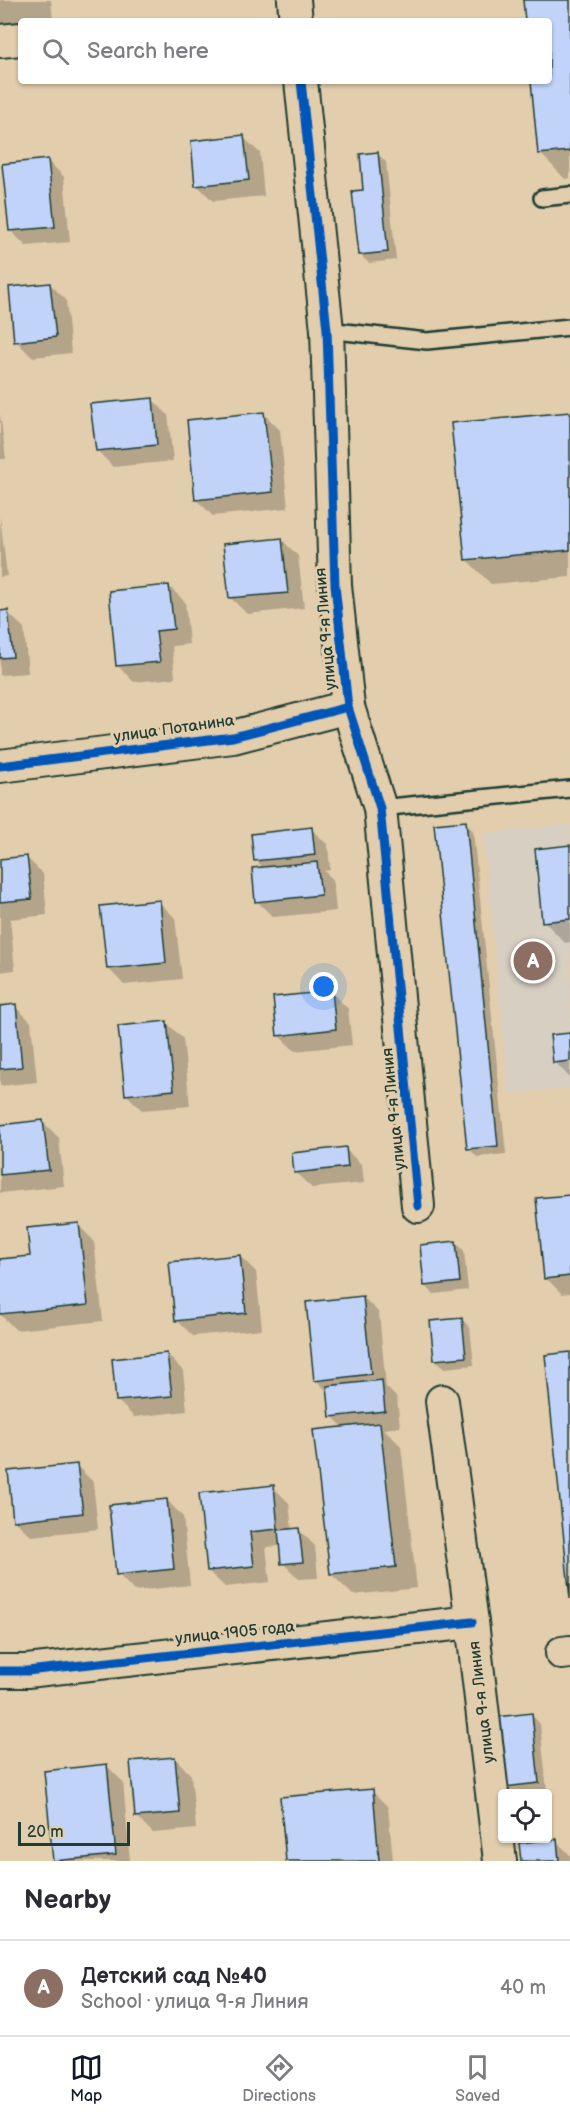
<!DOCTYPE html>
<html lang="en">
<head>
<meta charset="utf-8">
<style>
	:root { --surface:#fff; --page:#f2f2f3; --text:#2b2b33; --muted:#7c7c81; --line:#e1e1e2; --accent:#111827 }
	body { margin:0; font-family:"Balsamiq Sans",sans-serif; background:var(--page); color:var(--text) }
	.controls { position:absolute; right:18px; bottom:18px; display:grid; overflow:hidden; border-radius:6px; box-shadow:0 2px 4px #0004 }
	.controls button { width:54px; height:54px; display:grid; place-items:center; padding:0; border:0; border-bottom:2px solid var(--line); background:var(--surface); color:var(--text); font:30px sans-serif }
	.scale { position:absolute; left:18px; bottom:15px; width:112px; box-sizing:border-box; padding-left:6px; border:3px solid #1f3d34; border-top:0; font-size:16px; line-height:21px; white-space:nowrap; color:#1f3d34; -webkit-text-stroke:4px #e2cdac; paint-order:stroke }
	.you { position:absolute; left:324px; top:987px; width:21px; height:21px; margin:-15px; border:4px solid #fff; border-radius:50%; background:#1a73e8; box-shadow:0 0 0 9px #1a73e833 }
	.badge { display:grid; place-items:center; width:39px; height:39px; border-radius:50%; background:var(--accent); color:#fff; font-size:20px; font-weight:700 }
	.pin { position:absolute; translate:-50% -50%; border:3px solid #fff; box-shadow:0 2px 6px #0006 }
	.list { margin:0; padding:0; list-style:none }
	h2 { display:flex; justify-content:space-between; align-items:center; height:78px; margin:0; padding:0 24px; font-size:26px }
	h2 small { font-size:20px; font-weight:400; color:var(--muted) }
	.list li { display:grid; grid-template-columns:39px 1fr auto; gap:18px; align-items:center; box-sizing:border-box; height:96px; padding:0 24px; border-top:2px solid var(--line) }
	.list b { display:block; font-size:22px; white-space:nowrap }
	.list p { margin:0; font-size:20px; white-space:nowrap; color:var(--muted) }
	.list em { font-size:20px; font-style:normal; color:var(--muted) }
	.icon { flex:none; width:33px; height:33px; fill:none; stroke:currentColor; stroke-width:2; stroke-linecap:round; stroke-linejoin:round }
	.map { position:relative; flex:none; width:570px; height:1861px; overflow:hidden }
	.search { position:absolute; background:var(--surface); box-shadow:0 2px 4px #0004; left:18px; right:18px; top:18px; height:66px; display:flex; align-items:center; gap:15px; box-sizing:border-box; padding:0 21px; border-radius:6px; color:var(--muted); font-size:22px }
	.sheet { height:174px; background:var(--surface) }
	nav { display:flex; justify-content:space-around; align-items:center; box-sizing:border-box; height:84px; border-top:2px solid var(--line); background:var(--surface); font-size:16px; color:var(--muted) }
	nav a { display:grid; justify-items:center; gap:3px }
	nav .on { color:var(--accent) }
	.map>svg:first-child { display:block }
	.built { fill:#d8cfc3 }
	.shadow { fill:#0003 }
	.building { fill:#c1d3f9; stroke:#1f3d34; stroke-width:1.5 }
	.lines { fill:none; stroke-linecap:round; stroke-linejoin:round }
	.service-casing { stroke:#1f3d34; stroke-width:20 }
	.minor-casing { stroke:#1f3d34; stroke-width:36 }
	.service { stroke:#e2cdac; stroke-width:15 }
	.minor { stroke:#e2cdac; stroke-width:32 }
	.cycleway-casing { stroke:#e2cdac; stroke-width:13 }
	.cycleway { stroke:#0057b8; stroke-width:9 }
	.labels { text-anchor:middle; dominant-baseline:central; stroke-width:6; stroke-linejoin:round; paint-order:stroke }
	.street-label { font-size:16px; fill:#1f3d34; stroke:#e2cdac }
</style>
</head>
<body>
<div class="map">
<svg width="570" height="1861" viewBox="0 0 570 1861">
	<rect width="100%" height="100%" fill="#e2cdac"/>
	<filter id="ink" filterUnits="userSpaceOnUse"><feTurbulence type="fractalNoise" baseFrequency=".0167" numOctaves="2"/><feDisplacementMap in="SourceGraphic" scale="12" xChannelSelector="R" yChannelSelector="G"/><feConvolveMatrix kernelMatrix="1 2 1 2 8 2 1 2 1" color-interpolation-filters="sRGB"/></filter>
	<g filter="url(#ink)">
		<!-- built -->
		<polygon class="built" points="570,824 570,1088 509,1094 483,833"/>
		<!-- shadow -->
		<g class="shadow">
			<polygon points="0,0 51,0 53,21 21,21 21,24 0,26"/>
			<polygon points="524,0 570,0 570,178 565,179 540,153 532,81 549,81 549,21 526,21"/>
			<polygon points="243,137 260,153 264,196 213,201 197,185"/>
			<polygon points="377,153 386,162 396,260 369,263 360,255 365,191"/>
			<polygon points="48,161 64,177 70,242 26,246 10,230"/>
			<polygon points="50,284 66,300 71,353 32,357 16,341"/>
			<polygon points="152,399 168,415 173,461 113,467 97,450"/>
			<polygon points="570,413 570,577 491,584 466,559"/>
			<polygon points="0,414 6,459 0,459"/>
			<polygon points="264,414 280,430 288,508 213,516 197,500"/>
			<polygon points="0,517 7,576 0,577"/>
			<polygon points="282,540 298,556 304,608 247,614 231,598"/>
			<polygon points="169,586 185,602 189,644 172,646 175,678 134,682 118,666"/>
			<polygon points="7,612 24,628 28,673 0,675 0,613"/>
			<polygon points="465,822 473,831 506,1154 477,1157 469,1148"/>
			<polygon points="311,829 328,845 330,870 324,871 333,880 336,911 273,917 257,901 264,869 256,860"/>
			<polygon points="570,847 570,942 565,943 544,921"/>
			<polygon points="27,858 43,874 47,915 10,919 15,970 0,972 0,861"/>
			<polygon points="159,902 175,918 182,979 124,985 108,968"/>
			<polygon points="332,993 348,1009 352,1045 295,1051 278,1035"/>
			<polygon points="15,1006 31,1022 37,1082 0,1086 0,1007"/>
			<polygon points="167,1023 183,1039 190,1106 142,1110 126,1094"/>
			<polygon points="570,1035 570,1078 555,1062"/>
			<polygon points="43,1122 59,1138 64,1186 0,1193 0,1126"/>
			<polygon points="345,1149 362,1165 364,1183 312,1188 295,1172"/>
			<polygon points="570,1196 570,1293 562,1294 546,1278"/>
			<polygon points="78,1225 94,1241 103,1321 16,1330 0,1314 0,1261 31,1257"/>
			<polygon points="456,1242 464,1251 468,1290 434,1294 425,1286"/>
			<polygon points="240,1256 256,1272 262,1329 193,1336 177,1320"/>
			<polygon points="363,1297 379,1313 386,1387 397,1398 400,1427 384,1429 401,1446 417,1588 353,1595 331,1574 344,1428 332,1416 330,1394 316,1380"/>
			<polygon points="462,1319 470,1328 474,1365 444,1368 435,1359"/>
			<polygon points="167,1354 183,1371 187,1411 134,1417 118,1401"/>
			<polygon points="77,1466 93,1482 98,1529 31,1536 14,1520"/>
			<polygon points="273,1487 289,1503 292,1530 298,1529 315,1546 318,1578 299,1579 283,1563 281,1546 266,1547 270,1582 225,1587 208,1571"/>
			<polygon points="167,1500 183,1517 190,1585 134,1591 118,1574"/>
			<polygon points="532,1715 540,1724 547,1791 512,1794 505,1786"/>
			<polygon points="175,1758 191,1775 196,1829 153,1833 137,1817"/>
			<polygon points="107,1766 123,1782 130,1861 55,1861"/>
			<polygon points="372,1791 388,1807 393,1861 287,1861"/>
			<polygon points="556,1841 570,1855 570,1861 522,1861"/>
		</g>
		<!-- building -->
		<g class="building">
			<polygon points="523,0 570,0 570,151 538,154 531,81 549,81 549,21 525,21"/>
			<polygon points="244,135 249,180 195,186 191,141"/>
			<polygon points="378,152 388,252 359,255 352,191 363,190 360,154"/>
			<polygon points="48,159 55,227 9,231 2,164"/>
			<polygon points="50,283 56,337 14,342 9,287"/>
			<polygon points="153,398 157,445 96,451 90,404"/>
			<polygon points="264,412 273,492 195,500 187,420"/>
			<polygon points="570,412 570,550 465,560 451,423"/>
			<polygon points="282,538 288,593 229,598 223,544"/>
			<polygon points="169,585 174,629 156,631 160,662 116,666 109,591"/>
			<polygon points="8,610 13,657 0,658 0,611"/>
			<polygon points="466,821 498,1146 467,1149 434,824"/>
			<polygon points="312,827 315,855 254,861 251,834"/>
			<polygon points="570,845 570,919 542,922 535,849"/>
			<polygon points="27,856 32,899 0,902 0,859"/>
			<polygon points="317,862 321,895 255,902 252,868"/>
			<polygon points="160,900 166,963 107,969 100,906"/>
			<polygon points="332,991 336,1029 277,1036 273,997"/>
			<polygon points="16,1004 22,1067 0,1069 0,1006"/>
			<polygon points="167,1021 174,1090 125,1095 118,1026"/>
			<polygon points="570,1033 570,1061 553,1063 550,1035"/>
			<polygon points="43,1120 49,1170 0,1175 0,1125"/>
			<polygon points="346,1147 348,1167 294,1173 292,1153"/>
			<polygon points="570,1195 570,1276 544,1279 536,1198"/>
			<polygon points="79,1223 88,1305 0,1314 0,1259 30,1256 27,1228"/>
			<polygon points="456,1241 460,1282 424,1286 420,1245"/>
			<polygon points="240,1255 246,1313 175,1321 169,1262"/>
			<polygon points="363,1296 371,1374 314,1381 306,1302"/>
			<polygon points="462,1318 466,1357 434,1360 430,1321"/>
			<polygon points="570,1352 570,1599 545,1355"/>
			<polygon points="167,1353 172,1396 116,1401 112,1359"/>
			<polygon points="382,1380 385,1411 330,1417 327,1386"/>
			<polygon points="380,1423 396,1567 330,1574 313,1430"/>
			<polygon points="77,1464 83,1513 13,1521 8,1471"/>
			<polygon points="274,1485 278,1529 250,1532 254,1566 207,1571 199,1493"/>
			<polygon points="167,1499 174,1569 116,1575 109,1505"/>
			<polygon points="299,1528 303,1562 281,1564 278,1530"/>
			<polygon points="532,1713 539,1783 504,1787 496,1717"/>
			<polygon points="175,1757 180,1813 135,1817 130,1761"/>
			<polygon points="107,1764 116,1855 53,1861 44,1771"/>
			<polygon points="373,1789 379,1861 286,1861 280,1797"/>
			<polygon points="557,1839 559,1861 521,1861 519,1843"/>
		</g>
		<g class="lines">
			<!-- service casing -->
			<g class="service-casing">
				<g id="service">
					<polyline points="542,198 570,195"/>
					<polyline points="327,330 427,341 570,327"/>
					<polyline points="380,808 570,789"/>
				</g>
			</g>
			<!-- minor casing -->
			<g class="minor-casing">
				<g id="minor">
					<polyline points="294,0 296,21"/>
					<polyline points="0,41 21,39"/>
					<polyline points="301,81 327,330 335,585 348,707 380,808 418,1206"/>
					<polyline points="0,766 233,737 348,707"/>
					<polyline points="442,1401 472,1622 500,1861"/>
					<polyline points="562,1653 570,1652"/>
					<polyline points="0,1671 27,1671 472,1622"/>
				</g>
			</g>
			<!-- service -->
			<use href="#service" class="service"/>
			<!-- minor -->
			<use href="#minor" class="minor"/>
			<!-- cycleway casing -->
			<g class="cycleway-casing">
				<g id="cycleway">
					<polyline points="301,81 327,330 335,585 348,707 380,808 418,1206"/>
					<polyline points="0,766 233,737 348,707"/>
					<polyline points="0,1671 27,1671 472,1622"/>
				</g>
			</g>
			<!-- cycleway -->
			<use href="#cycleway" class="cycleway"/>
		</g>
	</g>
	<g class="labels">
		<!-- street labels -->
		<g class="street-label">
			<text transform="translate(326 629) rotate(-95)">улица 9-я Линия</text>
			<text transform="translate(174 729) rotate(-8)">улица Потанина</text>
			<text transform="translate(394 1109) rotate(-96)">улица 9-я Линия</text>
			<text transform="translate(235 1633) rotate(-6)">улица 1905 года</text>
			<text transform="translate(482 1702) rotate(-97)">улица 9-я Линия</text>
		</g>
	</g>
</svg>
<div class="controls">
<button><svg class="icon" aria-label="locate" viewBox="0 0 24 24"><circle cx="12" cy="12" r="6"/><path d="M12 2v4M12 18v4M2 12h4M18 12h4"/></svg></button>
</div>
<div class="scale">20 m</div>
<div class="you"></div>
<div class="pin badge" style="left:533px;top:961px;background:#8d6e63">A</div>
<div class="search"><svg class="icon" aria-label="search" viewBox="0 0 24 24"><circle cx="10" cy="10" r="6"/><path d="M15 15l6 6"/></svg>Search here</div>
</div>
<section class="sheet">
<h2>Nearby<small></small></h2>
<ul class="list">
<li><span class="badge" style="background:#8d6e63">A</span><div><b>Детский сад №40</b><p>School · улица 9-я Линия</p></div><em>40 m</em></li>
</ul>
</section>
<nav>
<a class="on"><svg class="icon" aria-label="map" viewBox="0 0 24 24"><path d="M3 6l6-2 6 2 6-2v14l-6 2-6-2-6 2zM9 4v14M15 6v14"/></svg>Map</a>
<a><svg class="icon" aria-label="directions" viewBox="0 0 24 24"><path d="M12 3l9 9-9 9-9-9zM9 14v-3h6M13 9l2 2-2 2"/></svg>Directions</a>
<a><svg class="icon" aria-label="saved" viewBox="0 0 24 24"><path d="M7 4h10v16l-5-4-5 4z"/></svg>Saved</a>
</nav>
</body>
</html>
